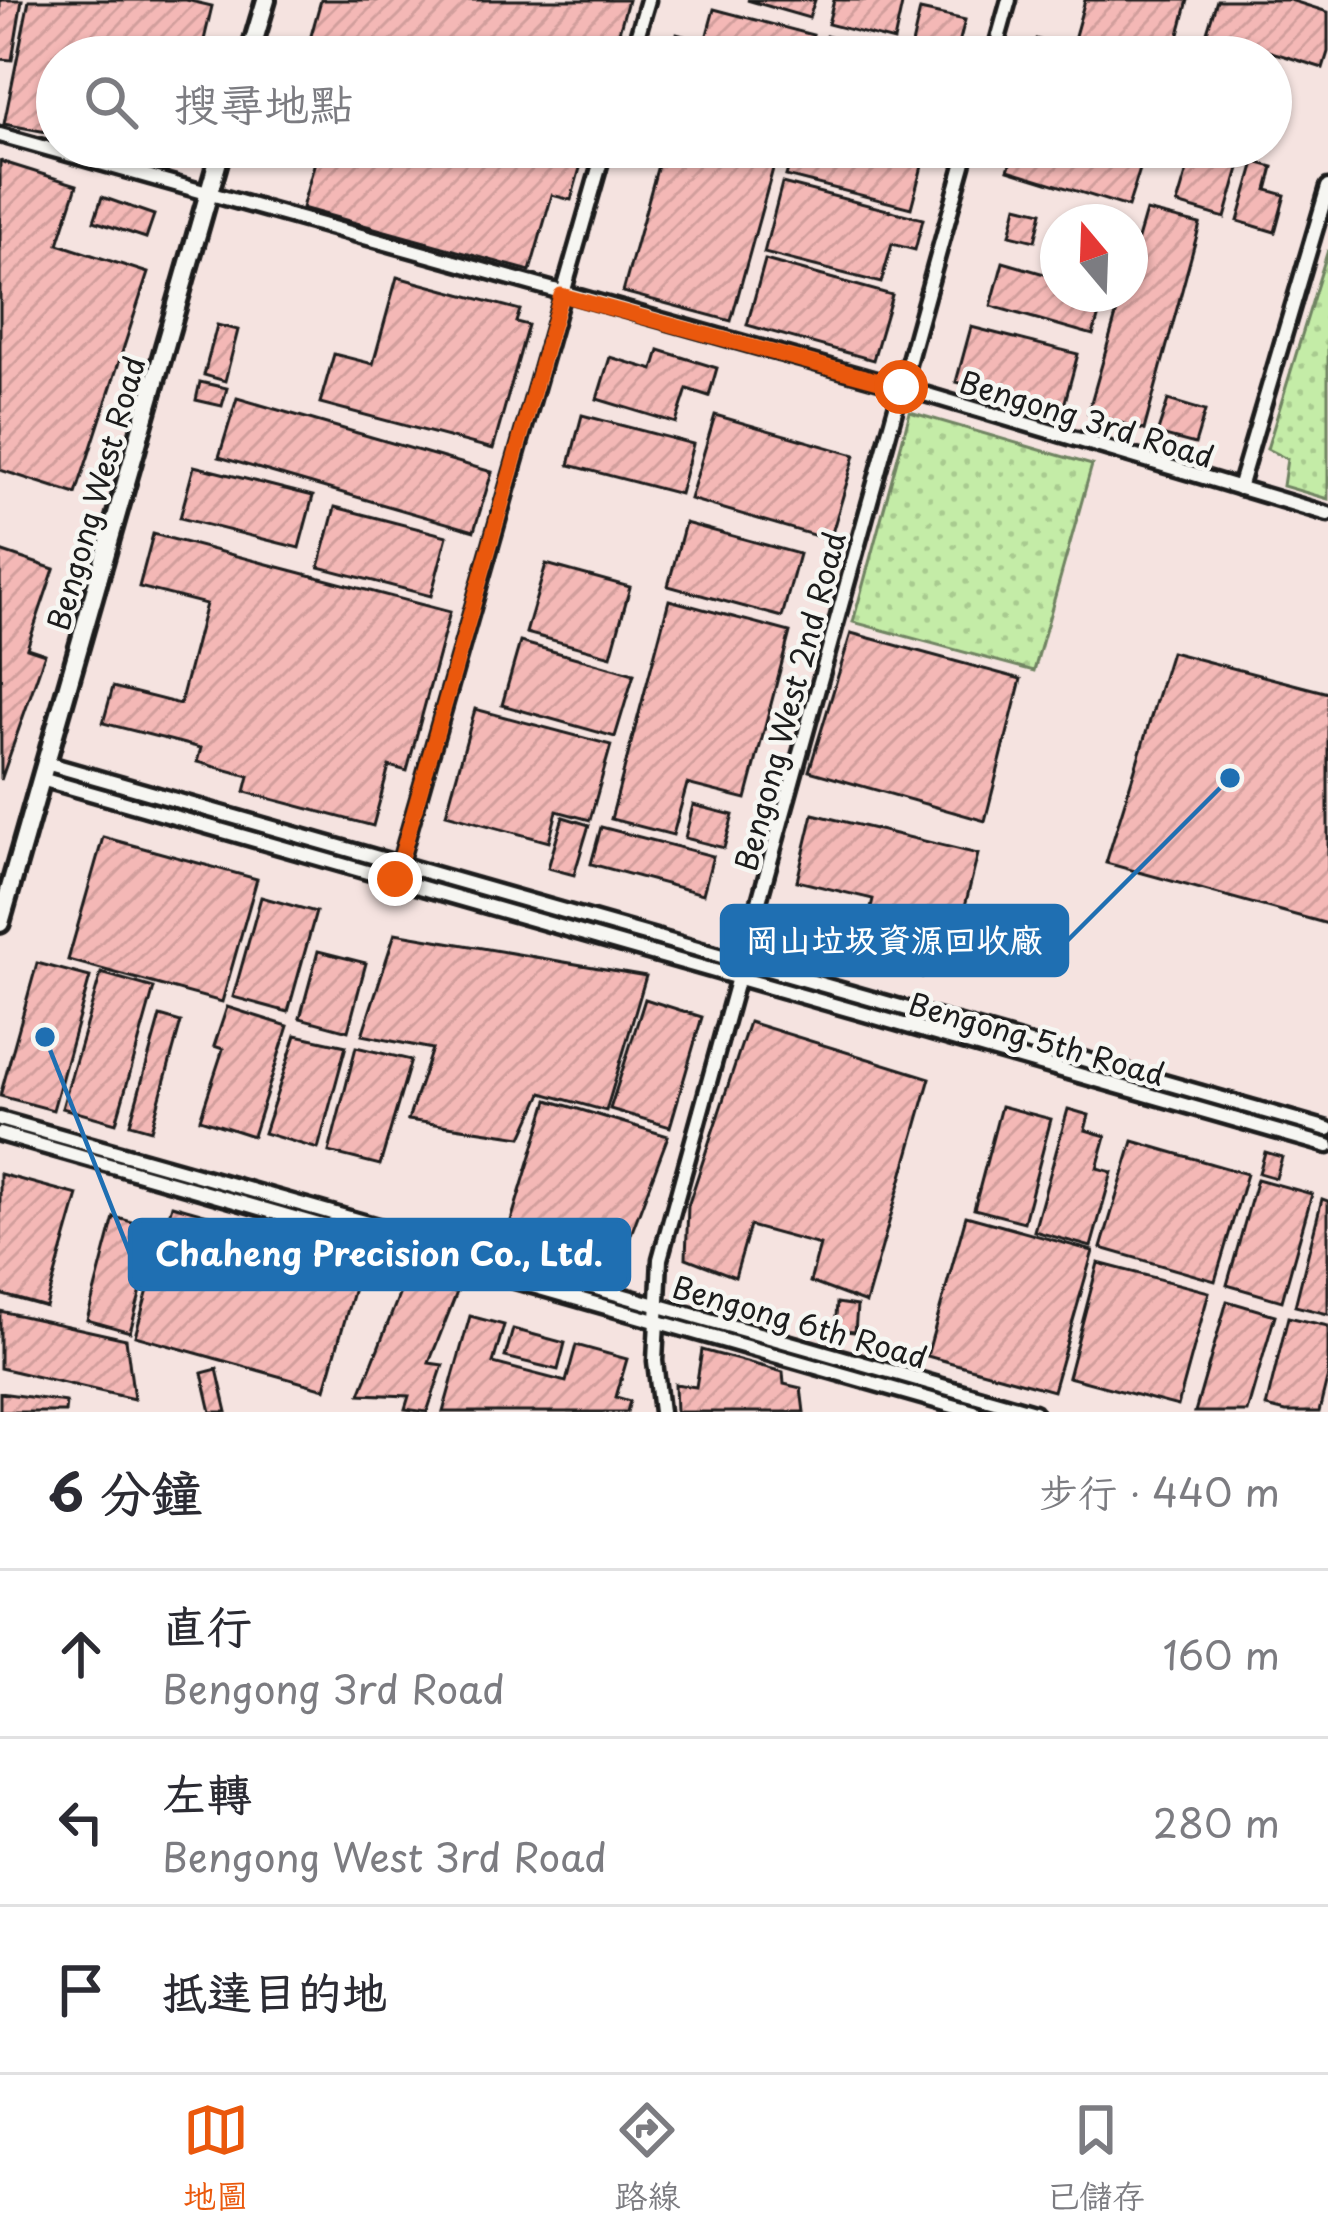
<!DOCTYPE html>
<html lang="zh-TW">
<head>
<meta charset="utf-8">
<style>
	:root { --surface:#fff; --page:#f2f2f3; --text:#2b2b33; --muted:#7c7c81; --line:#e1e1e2; --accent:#ea580c }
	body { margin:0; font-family:"Playpen Sans","LXGW WenKai TC",sans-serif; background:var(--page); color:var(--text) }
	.compass { position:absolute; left:1040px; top:204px; width:108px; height:108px; border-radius:50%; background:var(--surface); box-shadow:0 3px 9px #0004; rotate:341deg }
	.stop { position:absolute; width:36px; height:36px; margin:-27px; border:9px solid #ea580c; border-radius:50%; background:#fff }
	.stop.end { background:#ea580c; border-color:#fff; box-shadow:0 3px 12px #0008 }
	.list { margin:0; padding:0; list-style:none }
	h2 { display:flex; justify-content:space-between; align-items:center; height:156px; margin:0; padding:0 48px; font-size:51px }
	h2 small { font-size:39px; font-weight:400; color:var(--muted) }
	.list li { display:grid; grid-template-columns:78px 1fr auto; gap:36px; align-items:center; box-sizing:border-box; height:168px; padding:0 48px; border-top:3px solid var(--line) }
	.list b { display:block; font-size:45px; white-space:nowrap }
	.list p { margin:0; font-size:39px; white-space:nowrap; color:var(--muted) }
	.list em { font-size:39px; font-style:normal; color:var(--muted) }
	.icon { flex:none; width:66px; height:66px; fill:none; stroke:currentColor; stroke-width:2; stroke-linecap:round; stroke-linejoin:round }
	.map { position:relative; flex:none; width:1328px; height:1412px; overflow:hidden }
	.search { position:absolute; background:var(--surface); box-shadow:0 3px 9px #0004; left:36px; right:36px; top:36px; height:132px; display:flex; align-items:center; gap:30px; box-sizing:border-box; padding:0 42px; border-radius:66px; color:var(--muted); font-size:45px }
	.sheet { height:660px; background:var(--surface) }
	nav { display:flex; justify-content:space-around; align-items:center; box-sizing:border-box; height:168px; border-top:3px solid var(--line); background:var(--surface); font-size:33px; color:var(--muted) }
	nav a { display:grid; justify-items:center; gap:6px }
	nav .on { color:var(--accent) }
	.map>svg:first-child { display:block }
	.green { fill:url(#green-dots); stroke:#708462; stroke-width:3 }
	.building { fill:url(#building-hatch); stroke:#1c1c1c; stroke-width:3 }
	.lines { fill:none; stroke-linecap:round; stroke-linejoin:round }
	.street-casing { stroke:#1c1c1c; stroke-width:21 }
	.secondary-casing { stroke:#1c1c1c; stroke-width:26 }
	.street { stroke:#f6f6f2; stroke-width:12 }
	.secondary { stroke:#f6f6f2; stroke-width:16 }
	.route { stroke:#ea580c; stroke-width:15 }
	.labels { text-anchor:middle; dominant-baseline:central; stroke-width:9; stroke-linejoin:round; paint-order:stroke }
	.street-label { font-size:30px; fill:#1c1c1c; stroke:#f6f6f2 }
	.leader { fill:none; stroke:#1f6fb2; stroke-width:4.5 }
	.callout-dot { fill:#1f6fb2; stroke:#f6f6f2; stroke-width:4.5 }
	.callout { fill:#1f6fb2; stroke:#1f6fb2; stroke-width:4.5 }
	.callout-label { font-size:33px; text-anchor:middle; font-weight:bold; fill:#fff }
</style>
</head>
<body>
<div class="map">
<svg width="1328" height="1412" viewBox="0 0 1328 1412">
	<defs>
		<pattern id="green-dots" width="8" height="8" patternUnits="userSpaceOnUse" patternTransform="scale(3)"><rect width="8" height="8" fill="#c4eca7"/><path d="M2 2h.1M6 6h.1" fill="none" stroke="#a8ca8f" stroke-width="1.8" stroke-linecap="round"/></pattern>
		<pattern id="building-hatch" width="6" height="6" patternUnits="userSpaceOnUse" patternTransform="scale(3)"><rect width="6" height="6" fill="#f4b8b6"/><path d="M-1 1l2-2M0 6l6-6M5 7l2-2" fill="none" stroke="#d19e9c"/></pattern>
	</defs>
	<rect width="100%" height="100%" fill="#f5e3e0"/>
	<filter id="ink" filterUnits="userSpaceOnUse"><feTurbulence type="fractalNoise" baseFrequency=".00833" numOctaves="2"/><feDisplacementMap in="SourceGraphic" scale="24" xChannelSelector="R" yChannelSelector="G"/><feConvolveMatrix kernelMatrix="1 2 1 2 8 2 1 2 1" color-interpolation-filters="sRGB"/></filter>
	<g filter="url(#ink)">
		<!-- green -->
		<g class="green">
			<polygon points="1328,250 1328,499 1283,486 1287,459 1267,449"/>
			<polygon points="910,412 1092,465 1034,671 853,622"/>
		</g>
		<!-- building -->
		<g class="building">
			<polygon points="0,0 22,0 12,60 0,59"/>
			<polygon points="29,0 186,0 212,6 200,57 57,57 57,134 4,124"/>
			<polygon points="321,0 628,0 612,57 305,57"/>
			<polygon points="747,0 815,0 809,18"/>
			<polygon points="834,0 903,0 894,41 828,24"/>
			<polygon points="1085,0 1188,0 1173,57 1069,57"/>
			<polygon points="1217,0 1290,0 1328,12 1328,52 1323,68 1207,32"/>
			<polygon points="714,9 813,35 807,57 671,57 677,34 705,42"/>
			<polygon points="920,10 965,20 956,55 912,45"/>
			<polygon points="826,36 900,57 820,57"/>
			<polygon points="1036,39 1057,45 1054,57 1030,57"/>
			<polygon points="121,147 180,147 178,158"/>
			<polygon points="319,147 586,147 571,200 552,195 530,271 302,208"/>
			<polygon points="663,147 779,147 731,321 623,292"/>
			<polygon points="794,147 927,147 911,208 786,176"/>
			<polygon points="1016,147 1147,147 1128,207 1008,170"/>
			<polygon points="1194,147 1245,147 1225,218 1177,204"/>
			<polygon points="0,161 77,185 58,244 148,273 76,494 0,470"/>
			<polygon points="1255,162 1273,167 1267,190 1285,195 1275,232 1238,221"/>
			<polygon points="782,183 923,219 915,250 892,244 881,283 764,253"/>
			<polygon points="102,197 154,215 146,238 94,221"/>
			<polygon points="1017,206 1042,212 1035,241 1010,235"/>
			<polygon points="1146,211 1200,224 1144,430 1088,413 1122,294 1130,294 1130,266"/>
			<polygon points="765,260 892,295 873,360 747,325"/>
			<polygon points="1003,262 1058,278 1058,294 1105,294 1093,335 991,306"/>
			<polygon points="397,277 520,310 516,322 528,325 493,449 320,403 334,354 373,364"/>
			<polygon points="217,325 238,330 225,381 204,375"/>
			<polygon points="971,327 1078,354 1063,409 956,382"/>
			<polygon points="659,350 717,368 709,396 687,389 676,423 597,399 610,357 653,370"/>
			<polygon points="200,382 227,388 222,406 196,400"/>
			<polygon points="237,398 492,472 474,531 219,457"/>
			<polygon points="1168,400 1205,411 1195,444 1157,434"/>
			<polygon points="582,415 693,444 680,494 569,465"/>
			<polygon points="715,415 855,455 830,540 690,499"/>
			<polygon points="194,466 313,496 299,548 180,518"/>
			<polygon points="335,507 447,536 431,596 319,567"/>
			<polygon points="685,523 799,554 782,617 668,586"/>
			<polygon points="153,534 450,612 407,771 389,766 373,826 245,792 249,776 197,762 201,748 103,723 113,687 180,704 206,604 139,587"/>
			<polygon points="0,551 54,569 27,648 45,654 1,780"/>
			<polygon points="546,564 630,587 611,656 526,633"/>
			<polygon points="669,600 790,632 746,799 687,784 673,835 611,819"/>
			<polygon points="851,633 1021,679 985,821 809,771"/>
			<polygon points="520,642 634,674 615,737 502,705"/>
			<polygon points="1171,652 1328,693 1328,924 1106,863"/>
			<polygon points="475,709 611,745 590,820 557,811 549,842 446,814"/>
			<polygon points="693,805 733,815 724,848 685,838"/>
			<polygon points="813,814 978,854 962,918 938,912 922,977 858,961 873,899 797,881"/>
			<polygon points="563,817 589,825 574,875 548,868"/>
			<polygon points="601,827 713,856 703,894 591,864"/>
			<polygon points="103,837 257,879 222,1002 68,960"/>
			<polygon points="261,897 316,912 288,1012 233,997"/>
			<polygon points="395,933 646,976 606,1111 542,1093 522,1137 408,1120 432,1049 362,1035"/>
			<polygon points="318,951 366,963 348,1031 300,1018"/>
			<polygon points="37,963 90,977 53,1110 0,1096"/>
			<polygon points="101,973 154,988 116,1123 62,1108"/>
			<polygon points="645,999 702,1017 670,1127 610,1109"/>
			<polygon points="227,1007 288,1026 253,1136 200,1119 223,1049 214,1046"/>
			<polygon points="160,1016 181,1022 151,1130 130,1124"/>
			<polygon points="749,1022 930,1078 866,1303 810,1282 820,1245 750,1226 735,1277 686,1258 688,1206"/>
			<polygon points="296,1035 346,1046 318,1149 264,1133"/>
			<polygon points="356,1047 411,1060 380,1165 329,1152"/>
			<polygon points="548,1100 668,1136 622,1258 510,1224"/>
			<polygon points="1001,1106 1051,1119 1024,1222 974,1209"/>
			<polygon points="1068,1109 1089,1115 1085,1130 1106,1136 1097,1168 1112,1172 1091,1247 1034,1231"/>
			<polygon points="1133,1141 1247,1174 1215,1281 1101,1248"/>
			<polygon points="1265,1152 1282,1157 1276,1178 1259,1173"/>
			<polygon points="0,1174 78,1195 46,1307 0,1294"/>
			<polygon points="1257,1179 1312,1194 1282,1301 1227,1285"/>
			<polygon points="1322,1199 1328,1201 1328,1314 1295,1306"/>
			<polygon points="172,1205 315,1245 311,1261 358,1274 325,1389 135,1336"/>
			<polygon points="966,1216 1093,1251 1053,1391 927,1356"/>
			<polygon points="114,1217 150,1227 140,1266 147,1268 130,1332 87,1320"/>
			<polygon points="1098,1263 1209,1292 1178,1406 1068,1377"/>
			<polygon points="403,1285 457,1292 429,1363 443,1365 427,1412 405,1409 409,1396 360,1394"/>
			<polygon points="1227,1301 1275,1315 1247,1412 1195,1412"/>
			<polygon points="837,1303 857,1306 855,1332 835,1330"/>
			<polygon points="0,1311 126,1339 134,1399 0,1368"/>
			<polygon points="470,1316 504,1325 493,1363 566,1382 576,1345 627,1359 616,1397 630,1401 627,1412 443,1412"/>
			<polygon points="1288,1317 1328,1326 1328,1375 1319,1412 1286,1412 1266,1407"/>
			<polygon points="513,1329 565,1343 558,1370 505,1357"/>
			<polygon points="702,1350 783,1372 784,1384 801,1388 804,1412 676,1412 675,1384 696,1387"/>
			<polygon points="217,1369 227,1412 211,1412 202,1373"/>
			<polygon points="0,1393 66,1402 65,1412 0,1412"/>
		</g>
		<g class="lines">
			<!-- street casing -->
			<g class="street-casing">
				<g id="street">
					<polyline points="631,57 648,0"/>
					<polyline points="993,57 1009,0"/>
					<polyline points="0,135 901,387 1328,514"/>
					<polyline points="1239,488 1328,187"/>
					<polyline points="46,763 1328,1129"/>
					<polyline points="41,779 1328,1146"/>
					<polyline points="399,866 605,147"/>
					<polyline points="0,1119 1034,1412"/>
					<polyline points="0,1134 974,1412"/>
					<polyline points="661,1412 655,1361 660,1259 968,147"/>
				</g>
			</g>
			<!-- secondary casing -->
			<g class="secondary-casing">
				<g id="secondary">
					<polyline points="249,57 266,0"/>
					<polyline points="0,923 222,147"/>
				</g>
			</g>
			<!-- street -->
			<use href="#street" class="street"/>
			<!-- secondary -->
			<use href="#secondary" class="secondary"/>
		</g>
	</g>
	<g class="lines" filter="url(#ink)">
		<!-- route -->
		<polyline class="route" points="395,879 561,295 901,387"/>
	</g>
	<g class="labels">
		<!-- street labels -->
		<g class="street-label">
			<text transform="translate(1087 418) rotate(17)">Bengong 3rd Road</text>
			<text transform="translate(95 493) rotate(-74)">Bengong West Road</text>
			<text transform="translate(789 701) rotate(-75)">Bengong West 2nd Road</text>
			<text transform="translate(1037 1038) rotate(16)">Bengong 5th Road</text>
			<text transform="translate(800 1321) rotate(16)">Bengong 6th Road</text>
		</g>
	</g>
	<!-- callouts -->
	<path class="leader" d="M1230 778L1067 941M45 1037L130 1254"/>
	<g class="callout-dot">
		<circle cx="1230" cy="778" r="12"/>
		<circle cx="45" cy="1037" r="12"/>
	</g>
	<g class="callout">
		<rect x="722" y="906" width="345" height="69" rx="12"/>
		<rect x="130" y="1220" width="499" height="69" rx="12"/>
	</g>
	<g class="callout-label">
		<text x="894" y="952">岡山垃圾資源回收廠</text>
		<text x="379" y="1266">Chaheng Precision Co., Ltd.</text>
	</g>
</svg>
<svg class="compass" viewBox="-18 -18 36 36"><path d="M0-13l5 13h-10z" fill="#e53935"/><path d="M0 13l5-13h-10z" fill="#7c7c81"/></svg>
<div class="stop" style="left:901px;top:387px"></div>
<div class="stop end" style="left:395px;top:879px"></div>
<div class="search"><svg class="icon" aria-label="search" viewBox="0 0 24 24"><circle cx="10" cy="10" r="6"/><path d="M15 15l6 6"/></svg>搜尋地點</div>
</div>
<section class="sheet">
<h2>6 分鐘<small>步行 · 440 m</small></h2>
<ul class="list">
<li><svg class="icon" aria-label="ahead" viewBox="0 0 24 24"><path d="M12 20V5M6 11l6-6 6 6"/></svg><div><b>直行</b><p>Bengong 3rd Road</p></div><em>160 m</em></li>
<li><svg class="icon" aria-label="left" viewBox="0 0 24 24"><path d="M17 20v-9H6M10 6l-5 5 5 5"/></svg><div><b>左轉</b><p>Bengong West 3rd Road</p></div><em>280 m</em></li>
<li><svg class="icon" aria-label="arrive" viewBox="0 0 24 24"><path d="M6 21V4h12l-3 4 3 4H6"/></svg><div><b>抵達目的地</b></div></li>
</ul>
</section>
<nav>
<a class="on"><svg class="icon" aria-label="map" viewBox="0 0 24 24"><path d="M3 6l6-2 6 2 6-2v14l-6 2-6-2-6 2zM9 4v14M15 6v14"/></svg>地圖</a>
<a><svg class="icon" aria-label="directions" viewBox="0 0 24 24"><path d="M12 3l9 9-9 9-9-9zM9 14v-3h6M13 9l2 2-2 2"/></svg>路線</a>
<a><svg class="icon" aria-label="saved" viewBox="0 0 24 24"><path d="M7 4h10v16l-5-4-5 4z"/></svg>已儲存</a>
</nav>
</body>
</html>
